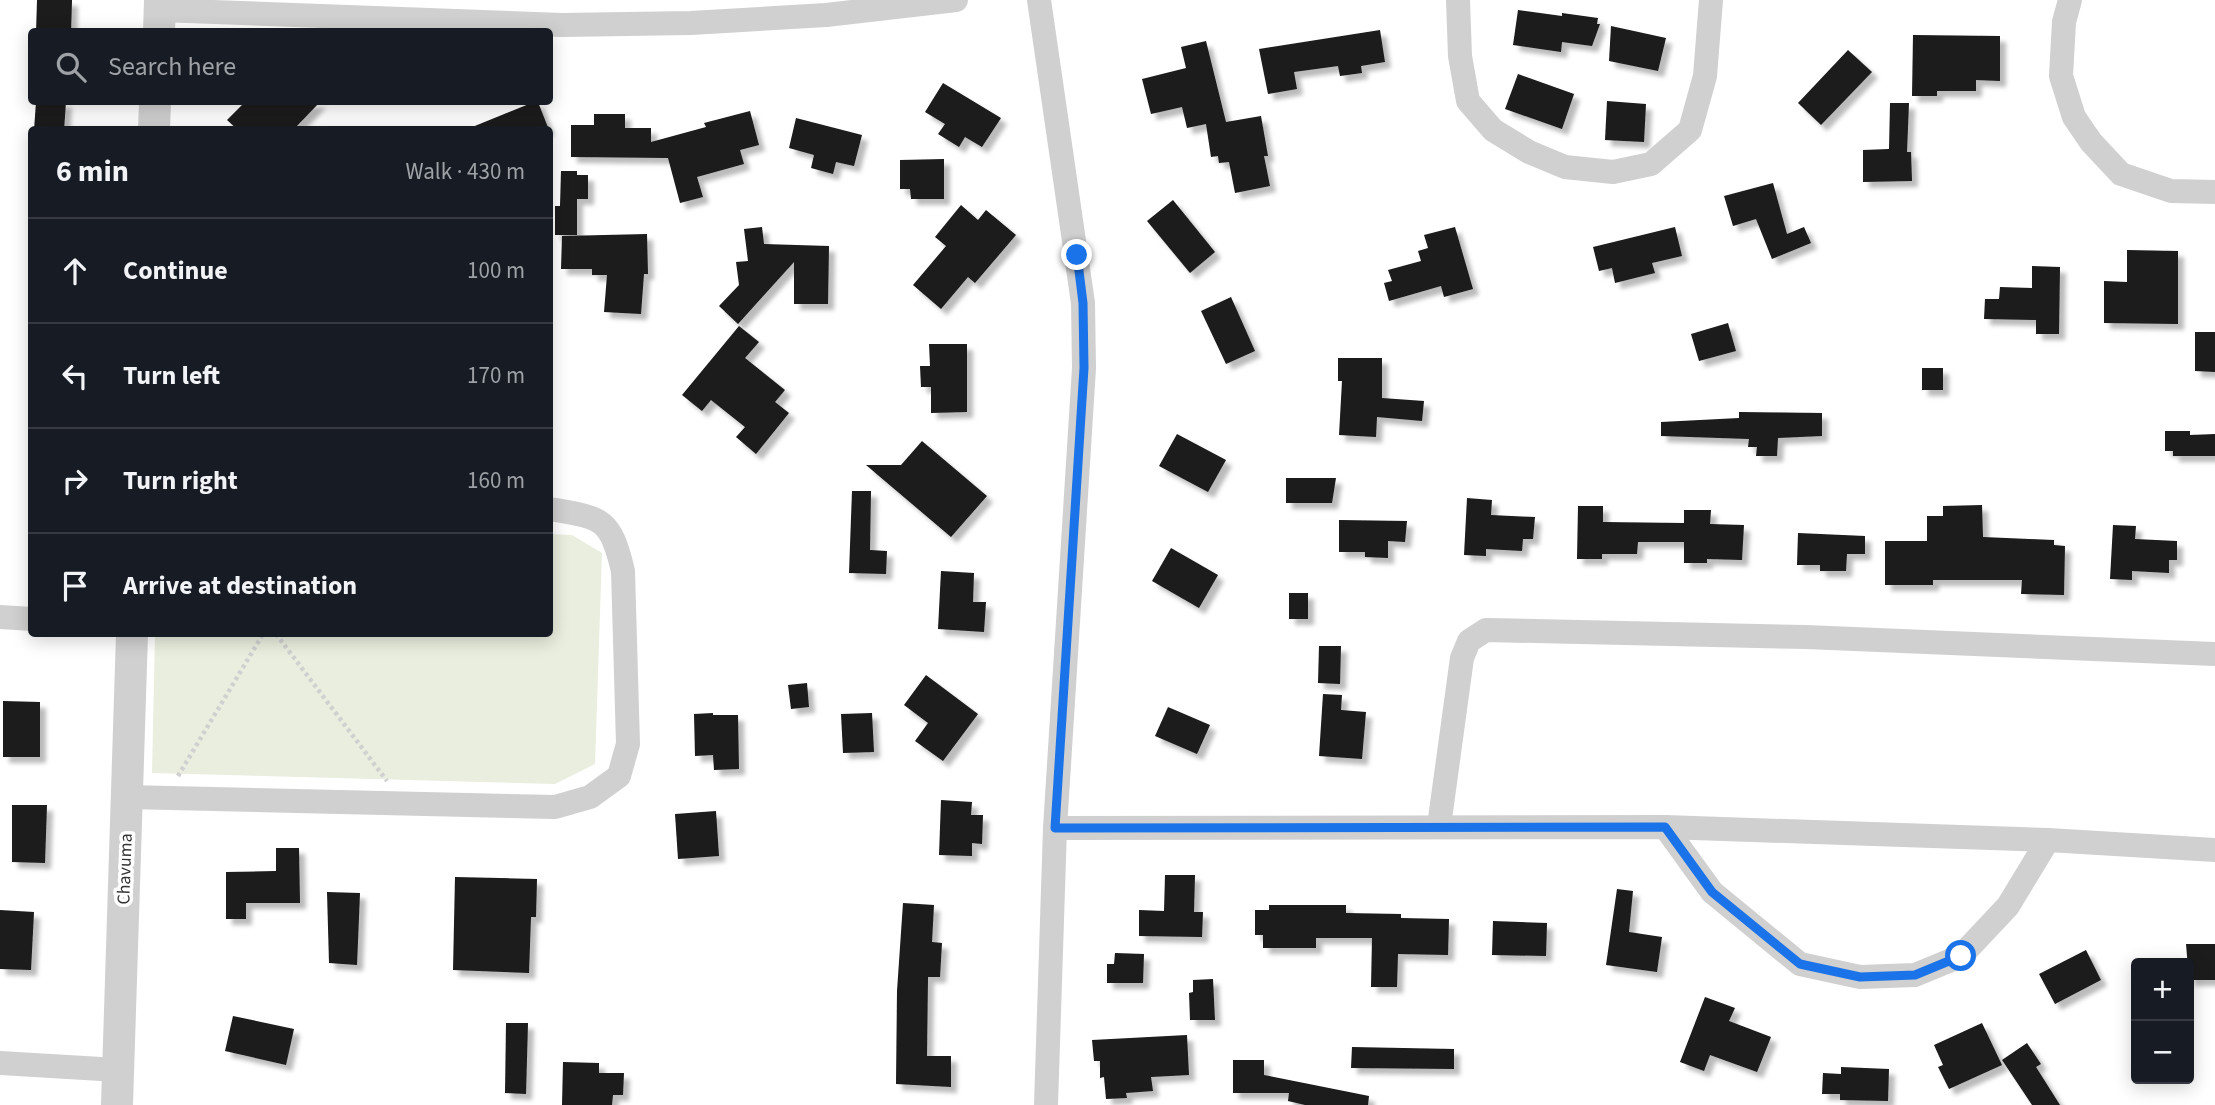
<!DOCTYPE html>
<html lang="en">
<head>
<meta charset="utf-8">
<style>
	:root { --surface:#171b24; --page:#242831; --text:#f1f3f6; --muted:#9ea1a6; --line:#363941 }
	body { margin:0; font-family:"Source Sans 3",sans-serif; background:var(--page); color:var(--text) }
	.controls { position:absolute; right:21px; bottom:21px; display:grid; overflow:hidden; border-radius:7px; box-shadow:0 4px 18px #0003 }
	.controls button { width:63px; height:63px; display:grid; place-items:center; padding:0; border:0; border-bottom:2px solid var(--line); background:var(--surface); color:var(--text); font:35px sans-serif }
	.stop { position:absolute; width:21px; height:21px; margin:-16px; border:5px solid #1a73e8; border-radius:50%; background:#fff }
	.stop.end { background:#1a73e8; border-color:#fff; box-shadow:0 2px 7px #0008 }
	.list { margin:0; padding:0; list-style:none }
	h2 { display:flex; justify-content:space-between; align-items:center; height:91px; margin:0; padding:0 28px; font-size:30px }
	h2 small { font-size:23px; font-weight:400; color:var(--muted) }
	.list li { display:grid; grid-template-columns:46px 1fr auto; gap:21px; align-items:center; box-sizing:border-box; height:105px; padding:0 28px; border-top:2px solid var(--line) }
	.list b { display:block; font-size:26px; white-space:nowrap }
	.list em { font-size:23px; font-style:normal; color:var(--muted) }
	.icon { flex:none; width:38px; height:38px; fill:none; stroke:currentColor; stroke-width:2; stroke-linecap:round; stroke-linejoin:round }
	.map { position:relative; flex:none; width:2215px; height:1105px; overflow:hidden }
	.search { position:absolute; background:var(--surface); box-shadow:0 4px 18px #0003; left:28px; top:28px; width:525px; height:77px; display:flex; align-items:center; gap:18px; box-sizing:border-box; padding:0 24px; border-radius:7px; color:var(--muted); font-size:26px }
	.panel { position:absolute; background:var(--surface); box-shadow:0 4px 18px #0003; left:28px; top:126px; width:525px; height:511px; border-radius:7px }
	.map>svg:first-child { display:block }
	.green { fill:#e9eede }
	.building { fill:#1a1a1a; filter:url(#shadow) }
	.lines { fill:none; stroke-linecap:round; stroke-linejoin:round }
	.path { stroke:#d0d0d0; stroke-width:4.5; stroke-dasharray:3.5 3.5; stroke-linecap:butt }
	.minor { stroke:#d0d0d0; stroke-width:24 }
	.tertiary { stroke:#d0d0d0; stroke-width:32 }
	.route { stroke:#1a73e8; stroke-width:9 }
	.labels { text-anchor:middle; dominant-baseline:central; stroke-width:7; stroke-linejoin:round; paint-order:stroke }
	.street-label { font-size:18px; fill:#333; stroke:#fff }
</style>
</head>
<body>
<div class="map">
<svg width="2215" height="1105" viewBox="0 0 2215 1105">
	<defs>
		<filter id="shadow"><feDropShadow dx="6" dy="6" stdDeviation="2" flood-color="#0004"/></filter>
	</defs>
	<rect width="100%" height="100%" fill="#fff"/>
	<!-- green -->
	<polygon class="green" points="550,534 572,535 602,553 595,764 555,784 152,773 155,634 550,634"/>
	<!-- building -->
	<g class="building">
		<polygon points="37,0 72,0 71,32 36,32"/>
		<polygon points="1518,10 1562,16 1562,13 1598,18 1597,24 1600,24 1592,46 1562,42 1561,52 1513,45"/>
		<polygon points="1611,26 1666,38 1658,71 1609,61"/>
		<polygon points="1380,30 1385,62 1361,66 1362,73 1340,76 1338,66 1294,72 1297,89 1268,94 1259,49"/>
		<polygon points="1913,35 2000,36 2000,81 1976,80 1976,91 1937,91 1937,96 1912,96"/>
		<polygon points="1206,41 1226,122 1261,116 1268,156 1264,156 1270,186 1235,193 1229,162 1219,163 1218,156 1211,157 1206,124 1187,128 1182,107 1151,114 1142,79 1186,68 1181,47"/>
		<polygon points="1848,50 1872,72 1821,125 1798,103"/>
		<polygon points="1518,74 1574,94 1562,129 1505,109"/>
		<polygon points="943,83 1001,118 982,147 965,137 959,147 938,134 945,124 925,112"/>
		<polygon points="1607,101 1646,104 1644,142 1605,140"/>
		<polygon points="36,102 66,102 64,130 34,130"/>
		<polygon points="245,102 320,102 293,130 238,130 227,120"/>
		<polygon points="534,102 538,102 549,130 465,130"/>
		<polygon points="1890,103 1909,103 1907,152 1911,152 1912,181 1863,182 1863,150 1889,149"/>
		<polygon points="750,111 759,145 740,150 744,164 697,177 703,197 680,203 668,158 571,157 571,125 594,125 594,114 625,114 625,128 651,128 651,142 706,127 704,123"/>
		<polygon points="796,118 862,135 854,166 836,162 833,174 811,168 814,155 789,148"/>
		<polygon points="944,159 944,199 911,199 910,189 900,189 900,160"/>
		<polygon points="561,171 577,171 577,175 588,175 588,199 577,199 577,235 555,235 555,206 560,206"/>
		<polygon points="1773,183 1787,234 1804,227 1811,243 1772,259 1756,219 1733,226 1724,196"/>
		<polygon points="1173,200 1215,252 1190,273 1147,221"/>
		<polygon points="961,205 978,220 986,210 1016,235 975,283 968,277 941,309 913,285 946,246 935,237"/>
		<polygon points="762,227 764,244 829,246 828,304 794,304 794,262 738,324 719,306 739,285 736,262 748,261 744,229"/>
		<polygon points="1455,227 1473,289 1444,297 1441,286 1389,301 1384,283 1392,281 1388,270 1421,261 1418,251 1428,248 1424,235"/>
		<polygon points="1675,227 1682,256 1652,263 1655,273 1615,283 1612,268 1599,271 1593,247"/>
		<polygon points="647,234 648,274 644,274 641,314 604,312 607,275 592,275 592,269 561,269 562,236"/>
		<polygon points="2127,250 2178,251 2178,324 2104,323 2104,281 2127,282"/>
		<polygon points="2032,266 2060,267 2059,334 2036,334 2036,320 1984,319 1985,299 1999,299 2000,287 2032,288"/>
		<polygon points="1231,297 1255,351 1226,364 1201,311"/>
		<polygon points="1728,323 1736,351 1699,361 1691,334"/>
		<polygon points="739,326 759,342 745,358 785,390 775,402 789,413 756,454 736,437 745,427 711,400 702,411 682,395"/>
		<polygon points="2195,332 2215,332 2215,372 2195,371"/>
		<polygon points="929,344 967,344 967,412 931,413 931,387 921,387 920,366 930,366"/>
		<polygon points="1338,358 1382,358 1382,398 1424,401 1422,421 1377,417 1376,437 1339,435 1342,381 1338,381"/>
		<rect x="1922" y="368" width="21" height="22"/>
		<polygon points="1739,412 1822,413 1822,436 1778,438 1777,456 1756,456 1757,447 1748,447 1749,439 1661,436 1661,422 1739,418"/>
		<polygon points="2165,431 2190,431 2190,435 2215,434 2215,456 2173,456 2173,451 2165,451"/>
		<polygon points="1177,434 1226,460 1208,492 1159,466"/>
		<polygon points="922,441 987,496 951,537 866,465 901,465"/>
		<polygon points="1286,478 1336,478 1332,503 1286,503"/>
		<polygon points="852,491 871,491 870,550 887,551 886,574 849,573"/>
		<polygon points="1467,498 1492,500 1491,515 1535,517 1533,539 1523,539 1522,551 1486,549 1486,556 1464,555"/>
		<polygon points="1982,505 1983,537 2054,540 2054,545 2065,546 2064,595 2021,594 2022,580 1933,580 1933,585 1885,585 1885,541 1927,541 1927,516 1943,516 1943,506"/>
		<polygon points="1578,506 1603,506 1603,522 1684,523 1684,510 1711,510 1710,524 1744,525 1742,560 1707,559 1707,563 1684,563 1684,542 1638,542 1637,554 1602,554 1602,559 1577,559"/>
		<polygon points="1339,520 1407,521 1405,542 1388,541 1388,558 1365,557 1365,552 1339,552"/>
		<polygon points="2113,525 2136,526 2135,539 2177,541 2177,560 2169,560 2169,573 2132,571 2132,580 2110,579"/>
		<polygon points="1798,533 1865,536 1865,554 1847,554 1846,571 1820,571 1820,565 1797,565"/>
		<polygon points="1171,548 1218,575 1199,608 1152,581"/>
		<polygon points="941,571 974,573 973,602 986,602 984,632 938,629"/>
		<rect x="1289" y="593" width="19" height="26"/>
		<polygon points="1319,646 1341,646 1340,684 1318,683"/>
		<polygon points="926,675 978,714 943,761 915,741 928,723 904,705"/>
		<polygon points="807,683 809,707 791,709 788,685"/>
		<polygon points="1323,694 1342,695 1341,710 1366,712 1362,759 1319,756"/>
		<polygon points="3,701 40,702 40,757 3,757"/>
		<polygon points="1168,707 1210,725 1197,754 1155,736"/>
		<polygon points="713,713 713,715 738,715 739,769 714,770 713,755 695,756 694,714"/>
		<polygon points="872,713 874,752 843,753 841,714"/>
		<polygon points="941,800 972,802 971,815 983,815 982,844 972,843 972,856 939,855"/>
		<polygon points="12,805 47,805 45,863 12,862"/>
		<polygon points="716,811 719,856 678,859 675,814"/>
		<polygon points="276,848 299,848 300,903 246,903 246,919 226,919 226,872 276,871"/>
		<polygon points="1165,875 1195,875 1194,912 1203,912 1202,937 1139,936 1139,910 1164,911"/>
		<polygon points="455,877 537,879 536,917 531,917 529,973 453,970"/>
		<polygon points="1617,889 1633,891 1629,932 1662,937 1657,972 1606,965"/>
		<polygon points="327,892 360,893 357,965 329,963"/>
		<polygon points="903,903 934,905 932,942 942,943 940,977 928,977 927,1056 951,1056 951,1087 896,1084 897,991"/>
		<polygon points="1269,905 1346,905 1346,913 1401,914 1401,918 1449,919 1448,955 1398,954 1397,987 1371,987 1372,938 1316,938 1316,948 1263,948 1263,935 1255,935 1255,910 1269,910"/>
		<polygon points="0,910 34,912 31,970 0,969"/>
		<polygon points="1493,921 1547,923 1546,956 1492,955"/>
		<polygon points="2186,944 2215,944 2215,980 2189,980"/>
		<polygon points="2086,950 2101,980 2055,1004 2039,974"/>
		<polygon points="1115,953 1144,954 1143,983 1107,983 1107,964 1114,964"/>
		<polygon points="1213,979 1215,1020 1190,1020 1189,993 1193,992 1193,980"/>
		<polygon points="1705,997 1735,1008 1729,1021 1771,1037 1757,1072 1710,1055 1704,1071 1680,1062"/>
		<polygon points="233,1016 294,1029 286,1065 225,1051"/>
		<polygon points="506,1023 528,1023 526,1094 505,1093"/>
		<polygon points="1982,1023 2002,1065 1949,1089 1938,1067 1943,1065 1934,1045"/>
		<polygon points="1187,1035 1189,1075 1151,1077 1153,1091 1126,1093 1127,1098 1106,1099 1104,1077 1100,1078 1100,1061 1094,1061 1092,1040"/>
		<polygon points="2027,1043 2041,1064 2036,1067 2060,1105 2032,1105 2002,1060"/>
		<polygon points="1352,1047 1454,1049 1454,1069 1351,1068"/>
		<polygon points="1233,1060 1264,1060 1264,1075 1369,1096 1368,1105 1305,1105 1288,1101 1289,1093 1233,1093"/>
		<polygon points="563,1062 599,1063 599,1073 624,1073 623,1095 613,1095 612,1105 562,1105"/>
		<polygon points="1841,1067 1889,1069 1888,1101 1840,1100 1840,1094 1822,1094 1823,1073 1841,1074"/>
	</g>
	<g class="lines">
		<!-- path -->
		<g class="path">
			<polyline points="276,634 387,781"/>
			<polyline points="178,776 263,634"/>
		</g>
		<!-- minor -->
		<g class="minor">
			<polyline points="1039,0 1083,303 1084,368 1055,828 1046,1105"/>
			<polyline points="1458,0 1460,56 1468,101 1493,130 1529,152 1565,167 1613,172 1651,164 1690,130 1705,76 1711,0"/>
			<polyline points="2070,0 2064,22 2061,76 2074,117 2091,142 2121,174 2171,191 2215,192"/>
			<polyline points="159,10 562,25 691,23 826,15 956,0"/>
			<polyline points="0,617 32,619"/>
			<path d="M127,797l428,10 35,-10 29,-21 9,-32 -5,-173c-13,-54 -21,-53 -73,-62"/>
			<polyline points="1439,826 1462,658 1469,641 1486,630 1806,637 2215,654"/>
			<polyline points="1665,827 1712,892 1800,964 1860,977 1915,975 1961,956 2008,906 2048,840"/>
			<polyline points="1055,828 1665,827 2048,840 2215,850"/>
			<polyline points="0,1063 118,1070"/>
		</g>
		<!-- tertiary -->
		<g class="tertiary">
			<polyline points="159,32 160,0"/>
			<polyline points="154,130 155,102"/>
			<polyline points="117,1105 132,634"/>
		</g>
	</g>
	<g class="lines">
		<!-- route -->
		<polyline class="route" points="1077,255 1083,303 1084,368 1055,828 1665,827 1712,892 1800,964 1860,977 1915,975 1961,956"/>
	</g>
	<g class="labels">
		<!-- street labels -->
		<g class="street-label">
			<text transform="translate(125 869) rotate(-88)">Chavuma</text>
		</g>
	</g>
</svg>
<div class="controls">
<button>+</button>
<button>−</button>
</div>
<div class="stop" style="left:1961px;top:956px"></div>
<div class="stop end" style="left:1077px;top:255px"></div>
<div class="search"><svg class="icon" aria-label="search" viewBox="0 0 24 24"><circle cx="10" cy="10" r="6"/><path d="M15 15l6 6"/></svg>Search here</div>
<section class="panel">
<h2>6 min<small>Walk · 430 m</small></h2>
<ul class="list">
<li><svg class="icon" aria-label="ahead" viewBox="0 0 24 24"><path d="M12 20V5M6 11l6-6 6 6"/></svg><div><b>Continue</b></div><em>100 m</em></li>
<li><svg class="icon" aria-label="left" viewBox="0 0 24 24"><path d="M17 20v-9H6M10 6l-5 5 5 5"/></svg><div><b>Turn left</b></div><em>170 m</em></li>
<li><svg class="icon" aria-label="right" viewBox="0 0 24 24"><path d="M7 20v-9h11M14 6l5 5-5 5"/></svg><div><b>Turn right</b></div><em>160 m</em></li>
<li><svg class="icon" aria-label="arrive" viewBox="0 0 24 24"><path d="M6 21V4h12l-3 4 3 4H6"/></svg><div><b>Arrive at destination</b></div></li>
</ul>
</section>
</div>
</body>
</html>
